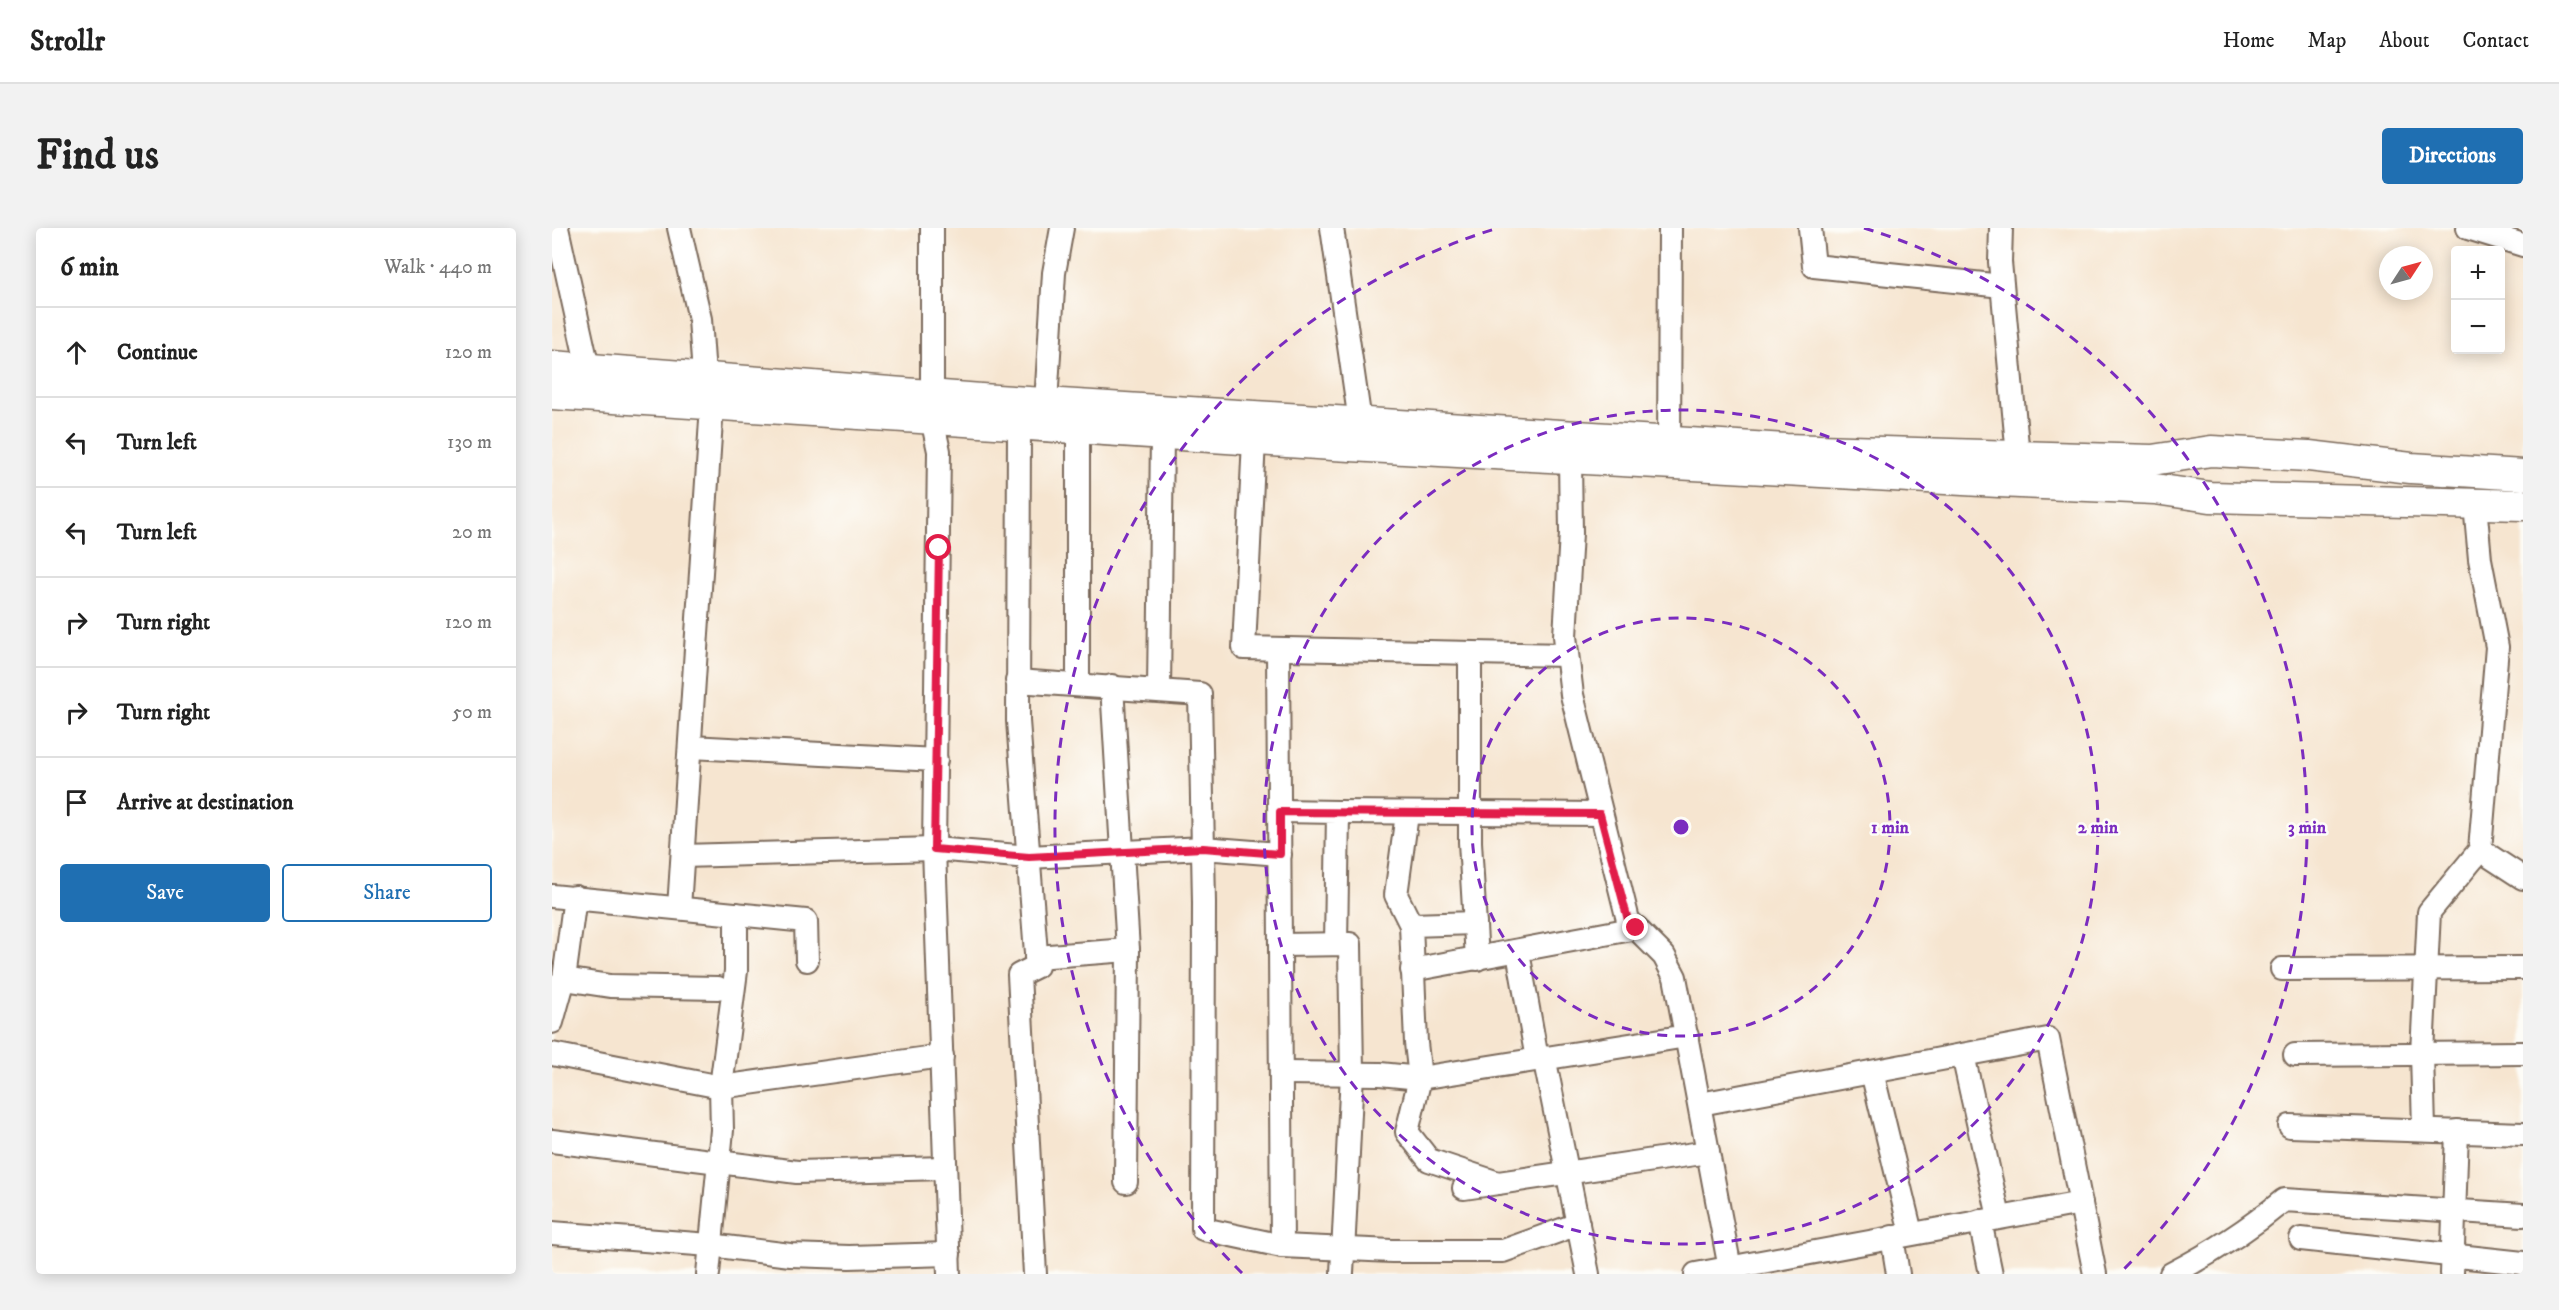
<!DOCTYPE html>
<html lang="en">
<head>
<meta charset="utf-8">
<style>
	:root { --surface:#fff; --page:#f2f2f2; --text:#222; --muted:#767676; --line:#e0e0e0; --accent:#1f6fb2 }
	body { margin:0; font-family:"IM FELL DW Pica",serif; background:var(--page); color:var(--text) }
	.controls { position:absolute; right:18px; top:18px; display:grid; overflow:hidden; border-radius:6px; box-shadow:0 3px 15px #0003 }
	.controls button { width:54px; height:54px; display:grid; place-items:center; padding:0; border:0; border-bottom:2px solid var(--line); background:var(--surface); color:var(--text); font:30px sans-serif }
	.compass { position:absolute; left:1827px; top:18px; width:54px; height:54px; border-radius:50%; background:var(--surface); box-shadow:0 3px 15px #0003; rotate:54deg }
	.stop { position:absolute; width:18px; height:18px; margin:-14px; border:4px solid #e11d48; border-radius:50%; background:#fff }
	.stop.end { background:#e11d48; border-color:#fff; box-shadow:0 2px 6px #0008 }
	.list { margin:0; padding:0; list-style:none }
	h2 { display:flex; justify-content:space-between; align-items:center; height:78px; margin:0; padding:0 24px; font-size:26px }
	h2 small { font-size:20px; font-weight:400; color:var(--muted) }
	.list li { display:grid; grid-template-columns:39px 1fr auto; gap:18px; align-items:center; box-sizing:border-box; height:90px; padding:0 24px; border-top:2px solid var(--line) }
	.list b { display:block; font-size:22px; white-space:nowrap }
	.list em { font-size:20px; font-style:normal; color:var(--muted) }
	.actions { display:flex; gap:12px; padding:18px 24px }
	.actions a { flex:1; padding:14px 0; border:2px solid var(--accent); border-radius:6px; text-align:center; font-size:21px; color:var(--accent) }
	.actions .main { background:var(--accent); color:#fff }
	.icon { flex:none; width:33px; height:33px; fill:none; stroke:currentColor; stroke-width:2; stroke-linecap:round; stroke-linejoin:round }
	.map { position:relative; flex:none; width:1971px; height:1046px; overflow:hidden; border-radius:6px }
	header { display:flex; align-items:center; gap:36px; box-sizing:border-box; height:84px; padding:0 30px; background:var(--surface); border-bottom:2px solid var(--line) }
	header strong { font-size:28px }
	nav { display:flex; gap:33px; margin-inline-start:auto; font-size:21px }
	.intro { display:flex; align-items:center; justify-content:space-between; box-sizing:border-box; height:144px; padding:0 36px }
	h1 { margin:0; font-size:42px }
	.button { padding:15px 27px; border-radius:6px; background:var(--accent); color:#fff; font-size:21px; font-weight:700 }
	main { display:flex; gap:36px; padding:0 36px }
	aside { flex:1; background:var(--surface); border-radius:6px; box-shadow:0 3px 15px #0003 }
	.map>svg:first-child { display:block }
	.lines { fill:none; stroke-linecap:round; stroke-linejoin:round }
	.minor-casing { stroke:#7c6b5c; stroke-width:26 }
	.major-casing { stroke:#7c6b5c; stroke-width:33 }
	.minor { stroke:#fff; stroke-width:22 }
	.major { stroke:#fff; stroke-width:30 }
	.route { stroke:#e11d48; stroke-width:8 }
	.ring { fill:none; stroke:#7b2cbf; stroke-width:3; stroke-dasharray:10 8 }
	.centre { fill:#7b2cbf; stroke:#fdfcf7; stroke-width:3 }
	.ring-label { font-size:18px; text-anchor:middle; font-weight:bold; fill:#7b2cbf; stroke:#fdfcf7; stroke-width:5; stroke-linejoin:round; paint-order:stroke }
</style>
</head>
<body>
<header>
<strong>Strollr</strong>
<nav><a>Home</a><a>Map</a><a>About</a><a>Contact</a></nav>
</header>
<div class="intro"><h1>Find us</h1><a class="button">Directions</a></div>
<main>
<aside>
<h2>6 min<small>Walk · 440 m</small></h2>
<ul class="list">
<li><svg class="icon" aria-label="ahead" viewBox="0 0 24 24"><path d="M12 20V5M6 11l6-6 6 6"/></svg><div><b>Continue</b></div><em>120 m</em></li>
<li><svg class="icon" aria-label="left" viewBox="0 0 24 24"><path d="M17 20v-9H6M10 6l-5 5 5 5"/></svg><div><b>Turn left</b></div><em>130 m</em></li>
<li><svg class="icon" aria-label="left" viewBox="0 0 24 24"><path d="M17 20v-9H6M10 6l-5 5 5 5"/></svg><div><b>Turn left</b></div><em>20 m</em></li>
<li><svg class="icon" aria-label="right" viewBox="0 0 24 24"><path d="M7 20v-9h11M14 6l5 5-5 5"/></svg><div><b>Turn right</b></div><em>120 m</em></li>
<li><svg class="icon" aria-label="right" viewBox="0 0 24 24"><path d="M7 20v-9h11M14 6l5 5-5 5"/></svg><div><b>Turn right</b></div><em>50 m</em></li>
<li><svg class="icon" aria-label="arrive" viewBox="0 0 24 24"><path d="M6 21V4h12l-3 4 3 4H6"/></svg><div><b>Arrive at destination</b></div></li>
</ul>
<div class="actions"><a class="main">Save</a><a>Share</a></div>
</aside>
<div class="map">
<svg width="1971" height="1046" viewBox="0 0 1971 1046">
	<rect width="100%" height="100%" fill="#fdfcf7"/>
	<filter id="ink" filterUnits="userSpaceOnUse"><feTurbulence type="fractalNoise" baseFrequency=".0167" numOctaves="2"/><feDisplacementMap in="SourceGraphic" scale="12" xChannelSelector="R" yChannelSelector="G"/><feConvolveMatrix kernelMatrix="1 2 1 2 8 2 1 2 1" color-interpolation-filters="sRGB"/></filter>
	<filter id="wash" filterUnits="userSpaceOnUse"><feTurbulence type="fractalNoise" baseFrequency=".008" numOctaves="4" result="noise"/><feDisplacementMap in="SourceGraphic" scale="24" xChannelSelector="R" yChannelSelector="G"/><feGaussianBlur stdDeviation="1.35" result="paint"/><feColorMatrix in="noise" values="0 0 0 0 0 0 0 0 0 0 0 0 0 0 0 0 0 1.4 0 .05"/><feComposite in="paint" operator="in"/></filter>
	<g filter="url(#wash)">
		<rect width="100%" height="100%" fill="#f6e5d0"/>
	</g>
	<g filter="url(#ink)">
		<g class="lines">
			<!-- minor casing -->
			<g class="minor-casing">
				<g id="minor">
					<polyline points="5,0 36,140 36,154"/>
					<polyline points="127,0 148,91 152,147"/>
					<polyline points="380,0 380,191 387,223 382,621 397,1046"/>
					<polyline points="780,0 808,194"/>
					<polyline points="1258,0 1262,38 1450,58"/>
					<polyline points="1449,0 1448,34 1466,228"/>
					<polyline points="1916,0 1971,17"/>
					<polyline points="494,175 502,45 510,0"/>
					<polyline points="467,197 466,493 485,738 467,747 483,1046"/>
					<polyline points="702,212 692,420 1015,427"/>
					<polyline points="1117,229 1118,0"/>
					<polyline points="1018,231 1019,305 1013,408 1020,467 1076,692 1112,728 1123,749 1179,1046"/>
					<polyline points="726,422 730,1018"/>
					<polyline points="918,425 918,614 925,731"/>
					<polyline points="465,453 648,466 652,675 651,1001 730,1018 840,1023 951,1023 1026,996"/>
					<polyline points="526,456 526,201"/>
					<polyline points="560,458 576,722 574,954"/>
					<polyline points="607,462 610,207"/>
					<polyline points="139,519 384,532"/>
					<polyline points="728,583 786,584 784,716"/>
					<polyline points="786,584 1048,586"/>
					<polyline points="855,586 844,667 859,697"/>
					<polyline points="1928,622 1971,650"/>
					<polyline points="131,628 382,621 477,629 651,620 728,626"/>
					<polyline points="0,668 254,693 255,732"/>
					<polyline points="127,680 160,177"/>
					<polyline points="923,695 859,697 864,815 868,850 855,904 877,932 946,955"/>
					<polyline points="729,717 798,716 800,845 790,1045"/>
					<polyline points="966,724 985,831"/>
					<polyline points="484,729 576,722"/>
					<polyline points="1730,741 1971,740"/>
					<polyline points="860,742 1085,700"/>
					<polyline points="0,766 12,751 58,758 166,760"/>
					<polyline points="0,794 12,751 23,669"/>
					<polyline points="0,826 169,859 390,828"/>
					<polyline points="1411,827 1447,989"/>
					<polyline points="1743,827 1971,825"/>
					<polyline points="992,829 1036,1046"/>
					<polyline points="1320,844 1359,1005"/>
					<polyline points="730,845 828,846 868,850 1135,808"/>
					<polyline points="1148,876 1496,811 1543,1046"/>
					<polyline points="1738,898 1971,906"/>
					<polyline points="1872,902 1870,825 1877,684 1928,622 1945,419 1928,331 1923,276"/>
					<polyline points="0,913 245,944 393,940"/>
					<polyline points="912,960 1156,924"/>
					<polyline points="1428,993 1439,1046"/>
					<polyline points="0,1005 158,1017 238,1027 297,1029 397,1026"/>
					<polyline points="1340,1009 1346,1046"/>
					<polyline points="1749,1011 1971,1035"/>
					<polyline points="156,1046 170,902 169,859 184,743 184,686"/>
					<polyline points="1144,1046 1529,975"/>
					<path d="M1619,1046c41,-21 78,-45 113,-74l239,15"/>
					<polyline points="1900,1046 1905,903"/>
				</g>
			</g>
			<!-- major casing -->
			<g class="major-casing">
				<g id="major">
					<polyline points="0,138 429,171 1234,221 1600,232 1659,223 1757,228 1859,240 1971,247"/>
					<polyline points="0,166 781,217 1447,254 1603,261 1658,269 1971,277"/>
				</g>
			</g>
			<!-- minor -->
			<use href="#minor" class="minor"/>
			<!-- major -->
			<use href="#major" class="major"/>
		</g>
	</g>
	<g class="lines" filter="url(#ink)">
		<!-- route -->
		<polyline class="route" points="387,320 382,621 477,629 651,620 728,626 728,584 1048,586 1076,692 1084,700"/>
	</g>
	<!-- distance rings -->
	<g class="ring">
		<circle cx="1129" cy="599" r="209"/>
		<circle cx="1129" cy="599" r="417"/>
		<path d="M690 1045A626 626 0 0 1 946 0M1312 0A626 626 0 0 1 1568 1045"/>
	</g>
	<circle cx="1129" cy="599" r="9" class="centre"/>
	<g class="ring-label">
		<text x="1338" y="605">1 min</text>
		<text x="1546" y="605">2 min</text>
		<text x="1755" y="605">3 min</text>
	</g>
</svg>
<div class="controls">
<button>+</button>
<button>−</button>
</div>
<svg class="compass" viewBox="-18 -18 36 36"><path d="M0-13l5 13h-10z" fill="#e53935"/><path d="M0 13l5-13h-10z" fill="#767676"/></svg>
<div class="stop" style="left:387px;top:320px"></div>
<div class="stop end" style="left:1084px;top:700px"></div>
</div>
</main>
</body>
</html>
